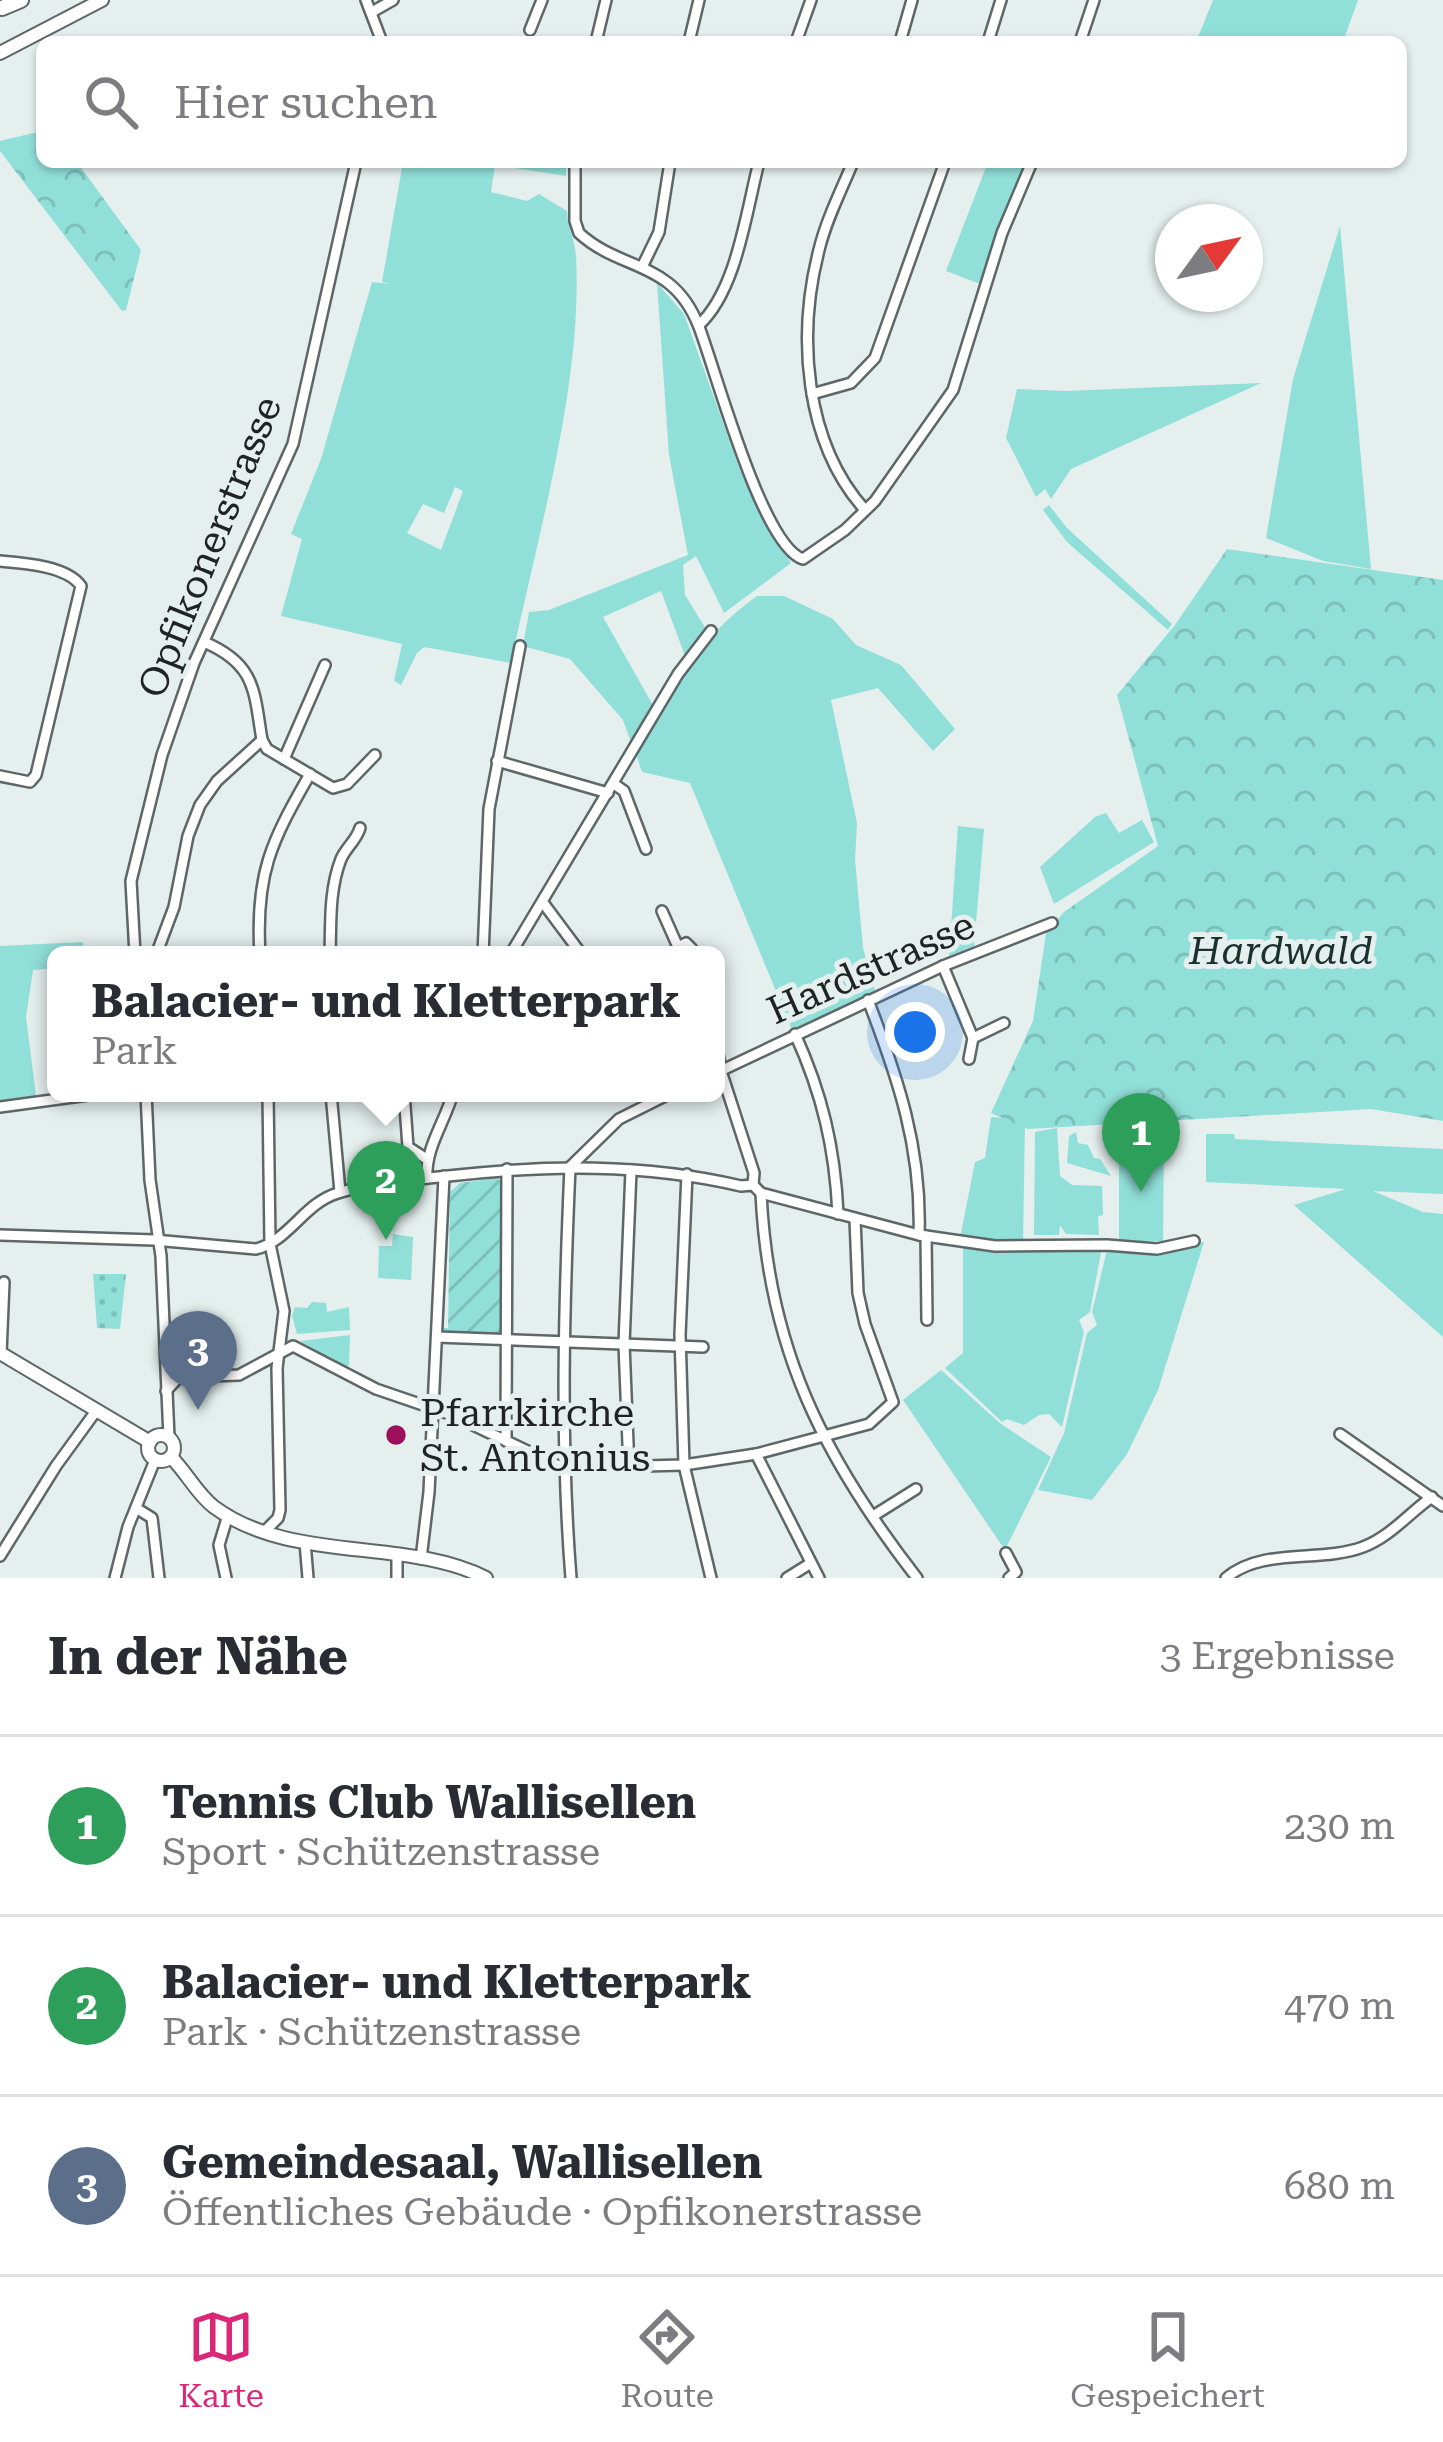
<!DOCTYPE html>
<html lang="de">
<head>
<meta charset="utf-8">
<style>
	:root { --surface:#fff; --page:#f7f7f7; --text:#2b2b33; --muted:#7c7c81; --line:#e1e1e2; --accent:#db2777 }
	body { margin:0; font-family:"Roboto Serif",serif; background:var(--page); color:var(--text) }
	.compass { position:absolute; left:1155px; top:204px; width:108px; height:108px; border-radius:50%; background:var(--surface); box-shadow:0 3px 9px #0004; rotate:57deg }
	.you { position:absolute; left:915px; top:1032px; width:42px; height:42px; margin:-30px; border:9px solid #fff; border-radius:50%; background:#1a73e8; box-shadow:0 0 0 18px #1a73e833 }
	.badge { display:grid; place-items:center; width:78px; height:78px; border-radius:50%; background:var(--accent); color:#fff; font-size:39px; font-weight:700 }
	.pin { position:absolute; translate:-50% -99px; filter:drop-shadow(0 3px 6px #0008) }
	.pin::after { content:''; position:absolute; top:63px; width:42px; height:36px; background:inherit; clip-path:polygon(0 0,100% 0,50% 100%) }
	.popup { position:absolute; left:47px; top:946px; width:678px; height:156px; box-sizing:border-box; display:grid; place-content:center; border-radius:18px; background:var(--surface); filter:drop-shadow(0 3px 9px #0005); font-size:39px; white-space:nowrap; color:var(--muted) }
	.popup b { font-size:45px; color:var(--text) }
	.popup::after { content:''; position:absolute; left:50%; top:100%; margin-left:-24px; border:24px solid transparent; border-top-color:var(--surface) }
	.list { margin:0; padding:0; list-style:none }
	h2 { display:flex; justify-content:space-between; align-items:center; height:156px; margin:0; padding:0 48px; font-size:51px }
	h2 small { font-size:39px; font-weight:400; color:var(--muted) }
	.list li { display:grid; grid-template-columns:78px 1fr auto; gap:36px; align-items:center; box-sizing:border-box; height:180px; padding:0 48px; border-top:3px solid var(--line) }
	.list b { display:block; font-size:45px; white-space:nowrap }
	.list p { margin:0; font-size:39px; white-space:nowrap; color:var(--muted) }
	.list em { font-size:39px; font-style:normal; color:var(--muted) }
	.icon { flex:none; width:66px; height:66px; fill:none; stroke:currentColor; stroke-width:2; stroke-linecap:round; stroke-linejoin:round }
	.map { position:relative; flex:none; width:1443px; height:1578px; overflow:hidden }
	.search { position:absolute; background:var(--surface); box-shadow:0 3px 9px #0004; left:36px; right:36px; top:36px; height:132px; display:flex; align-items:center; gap:30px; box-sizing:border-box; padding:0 42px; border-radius:18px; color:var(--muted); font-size:45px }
	.sheet { height:696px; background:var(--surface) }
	nav { display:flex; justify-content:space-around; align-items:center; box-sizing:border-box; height:168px; border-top:3px solid var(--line); background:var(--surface); font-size:33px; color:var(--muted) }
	nav a { display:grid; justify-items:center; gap:6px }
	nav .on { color:var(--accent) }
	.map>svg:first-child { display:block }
	.grass { fill:#91dfd9; fill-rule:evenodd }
	.forest { fill:url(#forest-crowns) }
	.park { fill:url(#park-dots) }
	.garden { fill:url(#garden-furrows) }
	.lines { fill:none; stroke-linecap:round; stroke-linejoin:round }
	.minor-casing { stroke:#5e6767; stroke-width:14 }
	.major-casing { stroke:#5e6767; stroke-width:16 }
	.highway-casing { stroke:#5e6767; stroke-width:18 }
	.minor { stroke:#fff; stroke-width:9 }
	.major { stroke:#fff; stroke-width:12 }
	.highway { stroke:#fff; stroke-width:14 }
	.poi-dot { fill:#9d0f5d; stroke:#e4efee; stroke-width:4.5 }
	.labels { text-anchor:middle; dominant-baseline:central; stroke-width:10; stroke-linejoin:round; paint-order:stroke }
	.street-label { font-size:39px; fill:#1f2323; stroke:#e4efee }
	.park-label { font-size:39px; font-style:italic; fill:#1a3130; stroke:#e4efee }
	.poi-label { font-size:39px; fill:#1f2323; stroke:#e4efee; text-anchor:start }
</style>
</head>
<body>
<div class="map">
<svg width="1443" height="1578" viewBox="0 0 1443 1578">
	<defs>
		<pattern id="forest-crowns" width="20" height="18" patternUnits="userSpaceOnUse" patternTransform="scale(3)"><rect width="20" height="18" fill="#91dfd9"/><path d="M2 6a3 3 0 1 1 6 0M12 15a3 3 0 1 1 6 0" fill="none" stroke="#7dbfba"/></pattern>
		<pattern id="park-dots" width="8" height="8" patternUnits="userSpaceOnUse" patternTransform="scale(3)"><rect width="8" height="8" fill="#91dfd9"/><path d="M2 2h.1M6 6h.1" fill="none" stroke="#7dbfba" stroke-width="1.8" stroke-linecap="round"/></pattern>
		<pattern id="garden-furrows" width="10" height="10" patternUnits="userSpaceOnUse" patternTransform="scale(3)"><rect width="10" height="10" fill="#91dfd9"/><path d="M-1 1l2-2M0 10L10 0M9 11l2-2" fill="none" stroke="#7dbfba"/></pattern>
	</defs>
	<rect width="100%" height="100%" fill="#e4efee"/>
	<!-- grass -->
	<g class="grass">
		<polygon points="1213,0 1358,0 1343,42 1196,42"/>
		<path d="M403,162h163v14l-71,-11 -4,27 36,9 12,-7 28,17c1,16 8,30 9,45 7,128 -39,281 -65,407l-87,-16 -7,6 -16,32 -7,-4 8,-37 -121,-28 21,-77 -11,-5 30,-75 51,-177 18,2 -8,-2zM455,487l8,4 -22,59 -34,-17 16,-29 21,9z"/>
		<polygon points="988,162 1009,162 1026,168 983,285 946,271"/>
		<polygon points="1340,226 1371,569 1323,561 1266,538 1293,379"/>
		<polygon points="657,283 684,314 740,470 791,563 724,613 696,556 683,565 685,595 706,629 685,656 661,591 603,617 654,707 632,745 623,720 570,659 523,646 529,612 549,610 688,555 669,455"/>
		<polygon points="1261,383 1071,469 1051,499 1045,489 1036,497 1006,438 1017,389 1066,391"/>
		<polygon points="1049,505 1067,528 1172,624 1168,630 1067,542 1043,510"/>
		<path d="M757,596h27l49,23 23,26 45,20 54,64 -22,22 -55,-63 -47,12 26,123 -2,36 8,89 12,43 -83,39 -102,-247 -48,-11 -7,-21c34,-59 65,-115 122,-155z"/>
		<polygon points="1106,813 1119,833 1142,820 1154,842 1054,904 1040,867 1095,817"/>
		<polygon points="958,826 984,829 974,946 949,956"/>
		<polygon points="83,942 84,955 56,955 56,968 33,970 26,1017 36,1096 0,1101 0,946"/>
		<polygon points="991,1117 1025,1120 1023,1243 960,1238 975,1162 985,1158"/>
		<polygon points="1057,1128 1060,1176 1072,1185 1102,1186 1103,1215 1098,1216 1099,1235 1066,1234 1060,1225 1059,1235 1034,1235 1035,1132"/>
		<polygon points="1076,1132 1078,1143 1088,1145 1094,1158 1100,1159 1111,1176 1067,1163 1069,1136"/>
		<polygon points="1206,1134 1234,1134 1235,1139 1443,1149 1443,1194 1373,1191 1423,1212 1443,1214 1443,1337 1294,1205 1346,1189 1206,1182"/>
		<polygon points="1119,1137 1164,1138 1163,1241 1119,1241"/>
		<polygon points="393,1234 413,1237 411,1280 378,1278 379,1246 392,1246"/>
		<polygon points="1204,1242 1158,1390 1127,1454 1092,1500 1038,1490 1064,1433 1087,1333 1097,1325 1092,1312 1107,1250 1158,1251"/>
		<polygon points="963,1246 1102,1247 1090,1312 1079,1320 1084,1332 1062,1427 1049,1414 1039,1415 1024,1425 1007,1419 1002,1422 945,1368 963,1353"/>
		<polygon points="312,1302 326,1303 327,1312 349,1307 350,1330 297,1334 292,1316 295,1307 307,1308"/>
		<polygon points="350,1335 349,1365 345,1368 300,1341"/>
		<polygon points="941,1370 1001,1424 1051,1457 1005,1550 903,1400"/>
	</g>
	<!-- forest -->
	<g class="forest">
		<polygon points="42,131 42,162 77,162 141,250 126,310 122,311 0,151 0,141"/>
		<polygon points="1227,549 1443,580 1443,1121 1371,1109 1028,1129 991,1113 1033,1021 1046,933 1064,912 1158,846 1117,695 1175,625"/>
	</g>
	<!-- park -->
	<polygon class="park" points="93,1274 126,1274 120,1329 97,1328"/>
	<!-- garden -->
	<polygon class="garden" points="497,1178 504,1183 502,1336 441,1334 441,1328 448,1328 450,1192 460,1183"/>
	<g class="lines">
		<!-- minor casing -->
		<g class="minor-casing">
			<g id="minor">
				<polyline points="366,0 382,42"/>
				<polyline points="372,12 393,0"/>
				<polyline points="530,30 542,0"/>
				<polyline points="596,42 606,0"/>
				<polyline points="689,42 699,0"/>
				<polyline points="796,42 811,0"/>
				<polyline points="900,42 912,0"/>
				<polyline points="988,42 1001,0"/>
				<polyline points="1080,42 1094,0"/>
				<path d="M575,162v59l4,12c42,39 94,26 120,94 17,44 63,219 104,232l42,-29 30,-29 78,-111 49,-157 30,-71"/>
				<path d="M853,162c-12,29 -27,58 -34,88 -22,85 -15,192 46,260"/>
				<polyline points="643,265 659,232 670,162"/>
				<path d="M699,325c38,-35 47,-113 60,-163"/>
				<polyline points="812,394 851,383 875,358 945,162"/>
				<path d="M0,561c24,2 67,5 81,25l-45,189 -6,7 -30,-6"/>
				<path d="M204,642c52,22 50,49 58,98"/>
				<polyline points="262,740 267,749 333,788 347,784 375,755"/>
				<polyline points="284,759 325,665"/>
				<polyline points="497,761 608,793"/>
				<polyline points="614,784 624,791 646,849"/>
				<polyline points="544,904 582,955"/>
				<polyline points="662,911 678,947"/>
				<polyline points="135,955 131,881 162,755 194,663 293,444 356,162"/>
				<polyline points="156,955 174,907 188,836 200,805 217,781 262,740"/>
				<path d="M260,955c-5,-81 11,-113 50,-181"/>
				<path d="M330,955c1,-33 -1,-65 11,-96 6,-13 15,-18 19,-31"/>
				<polyline points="401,955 409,954"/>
				<polyline points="483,955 489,809 520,646"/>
				<polyline points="510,955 678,674 711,631"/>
				<polyline points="678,955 678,947 686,943 692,949 692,955"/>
				<polyline points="943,966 973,1038 969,1059"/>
				<path d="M868,1000c30,78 54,149 51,235"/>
				<path d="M795,1034c27,59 40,114 43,180"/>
				<polyline points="973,1038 1004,1023"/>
				<polyline points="716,1043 721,1071 754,1173 753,1185"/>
				<polyline points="716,1073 943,966 1052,923"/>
				<polyline points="146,1093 150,1180 161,1256 169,1437"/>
				<polyline points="331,1093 340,1192"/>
				<polyline points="404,1093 408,1147 425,1158"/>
				<polyline points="0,1107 103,1093"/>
				<path d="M570,1167c-6,138 -10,273 1,411"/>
				<polyline points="570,1167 619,1119 671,1093"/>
				<polyline points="687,1174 680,1335 684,1465 711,1578"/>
				<path d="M427,1178c-2,-30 18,-56 26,-85"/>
				<path d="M761,1193c7,155 62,264 156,385"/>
				<path d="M0,1235l154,5 102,9c33,-8 48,-46 82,-56 35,-11 74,-13 110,-17 99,-11 195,-13 293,10l12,-1 8,8 158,42 76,11 112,-1 50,4 37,-8"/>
				<polyline points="926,1236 927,1320"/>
				<polyline points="437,1337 703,1347"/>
				<polyline points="1,1354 4,1282"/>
				<polyline points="166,1391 179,1377 239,1375 293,1346 376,1389 452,1415 563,1468 684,1465 756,1454 869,1424 893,1402 865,1324 858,1293 855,1219"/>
				<polyline points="1340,1434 1443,1506"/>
				<polyline points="506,1441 507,1169"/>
				<polyline points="756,1454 819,1578"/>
				<polyline points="629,1469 624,1344 631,1170"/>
				<polyline points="136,1508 152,1518 159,1578"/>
				<polyline points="873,1516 916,1489"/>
				<polyline points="266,1530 278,1518 280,1510 277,1368 284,1311 270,1244 268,1093"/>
				<polyline points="305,1542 308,1578"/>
				<polyline points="1006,1553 1016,1572 1009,1578"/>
				<polyline points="0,1556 56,1466 96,1411"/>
				<polyline points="397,1556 397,1578"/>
				<polyline points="421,1559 429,1492 444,1176"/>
				<polyline points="115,1578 128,1527 155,1460"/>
				<polyline points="226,1578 219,1545 228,1515"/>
				<polyline points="787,1578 811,1563"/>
				<path d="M1226,1578c36,-31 94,-15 137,-31 27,-10 46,-34 69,-50"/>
			</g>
		</g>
		<!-- major casing -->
		<g class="major-casing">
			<g id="major">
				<polyline points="0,53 102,0"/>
				<polyline points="0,1353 150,1442"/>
				<circle cx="161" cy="1448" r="13"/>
				<path d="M171,1457c16,16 26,37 43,50 77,57 191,30 272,71"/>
			</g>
		</g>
		<!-- highway casing -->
		<g class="highway-casing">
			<polyline id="highway" points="2,8 21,0"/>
		</g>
		<!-- minor -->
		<use href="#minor" class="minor"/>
		<!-- major -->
		<use href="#major" class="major"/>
		<!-- highway -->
		<use href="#highway" class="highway"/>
	</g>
	<!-- markers -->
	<circle class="poi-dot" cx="396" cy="1435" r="12"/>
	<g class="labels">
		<!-- street labels -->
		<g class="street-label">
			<text transform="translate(210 547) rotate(-68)">Opfikonerstrasse</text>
			<text transform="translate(871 968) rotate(-24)">Hardstrasse</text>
		</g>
		<!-- park labels -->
		<g class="park-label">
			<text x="1281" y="951">Hardwald</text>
		</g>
		<!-- poi labels -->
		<g class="poi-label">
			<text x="420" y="1413">Pfarrkirche<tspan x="420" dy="45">St. Antonius</tspan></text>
		</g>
	</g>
</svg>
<svg class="compass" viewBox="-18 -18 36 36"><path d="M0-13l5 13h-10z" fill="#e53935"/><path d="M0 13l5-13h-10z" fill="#7c7c81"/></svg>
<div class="you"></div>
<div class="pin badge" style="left:1141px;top:1192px;background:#2e9e5b">1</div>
<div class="pin badge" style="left:386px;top:1240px;background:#2e9e5b">2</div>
<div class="popup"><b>Balacier- und Kletterpark</b>Park</div>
<div class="pin badge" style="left:198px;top:1410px;background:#5c6f8a">3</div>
<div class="search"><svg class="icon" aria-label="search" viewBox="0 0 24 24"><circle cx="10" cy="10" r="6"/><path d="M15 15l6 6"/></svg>Hier suchen</div>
</div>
<section class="sheet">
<h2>In der Nähe<small>3 Ergebnisse</small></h2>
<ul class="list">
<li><span class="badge" style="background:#2e9e5b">1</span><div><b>Tennis Club Wallisellen</b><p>Sport · Schützenstrasse</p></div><em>230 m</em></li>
<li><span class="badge" style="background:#2e9e5b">2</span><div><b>Balacier- und Kletterpark</b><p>Park · Schützenstrasse</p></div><em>470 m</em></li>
<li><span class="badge" style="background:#5c6f8a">3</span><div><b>Gemeindesaal, Wallisellen</b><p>Öffentliches Gebäude · Opfikonerstrasse</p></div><em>680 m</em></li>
</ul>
</section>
<nav>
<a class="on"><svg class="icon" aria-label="map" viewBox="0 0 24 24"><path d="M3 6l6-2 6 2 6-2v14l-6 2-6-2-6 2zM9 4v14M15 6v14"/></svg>Karte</a>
<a><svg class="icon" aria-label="directions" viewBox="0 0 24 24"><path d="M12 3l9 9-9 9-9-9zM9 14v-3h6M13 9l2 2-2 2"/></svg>Route</a>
<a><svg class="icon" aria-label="saved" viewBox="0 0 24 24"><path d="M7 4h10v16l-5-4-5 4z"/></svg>Gespeichert</a>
</nav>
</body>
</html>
